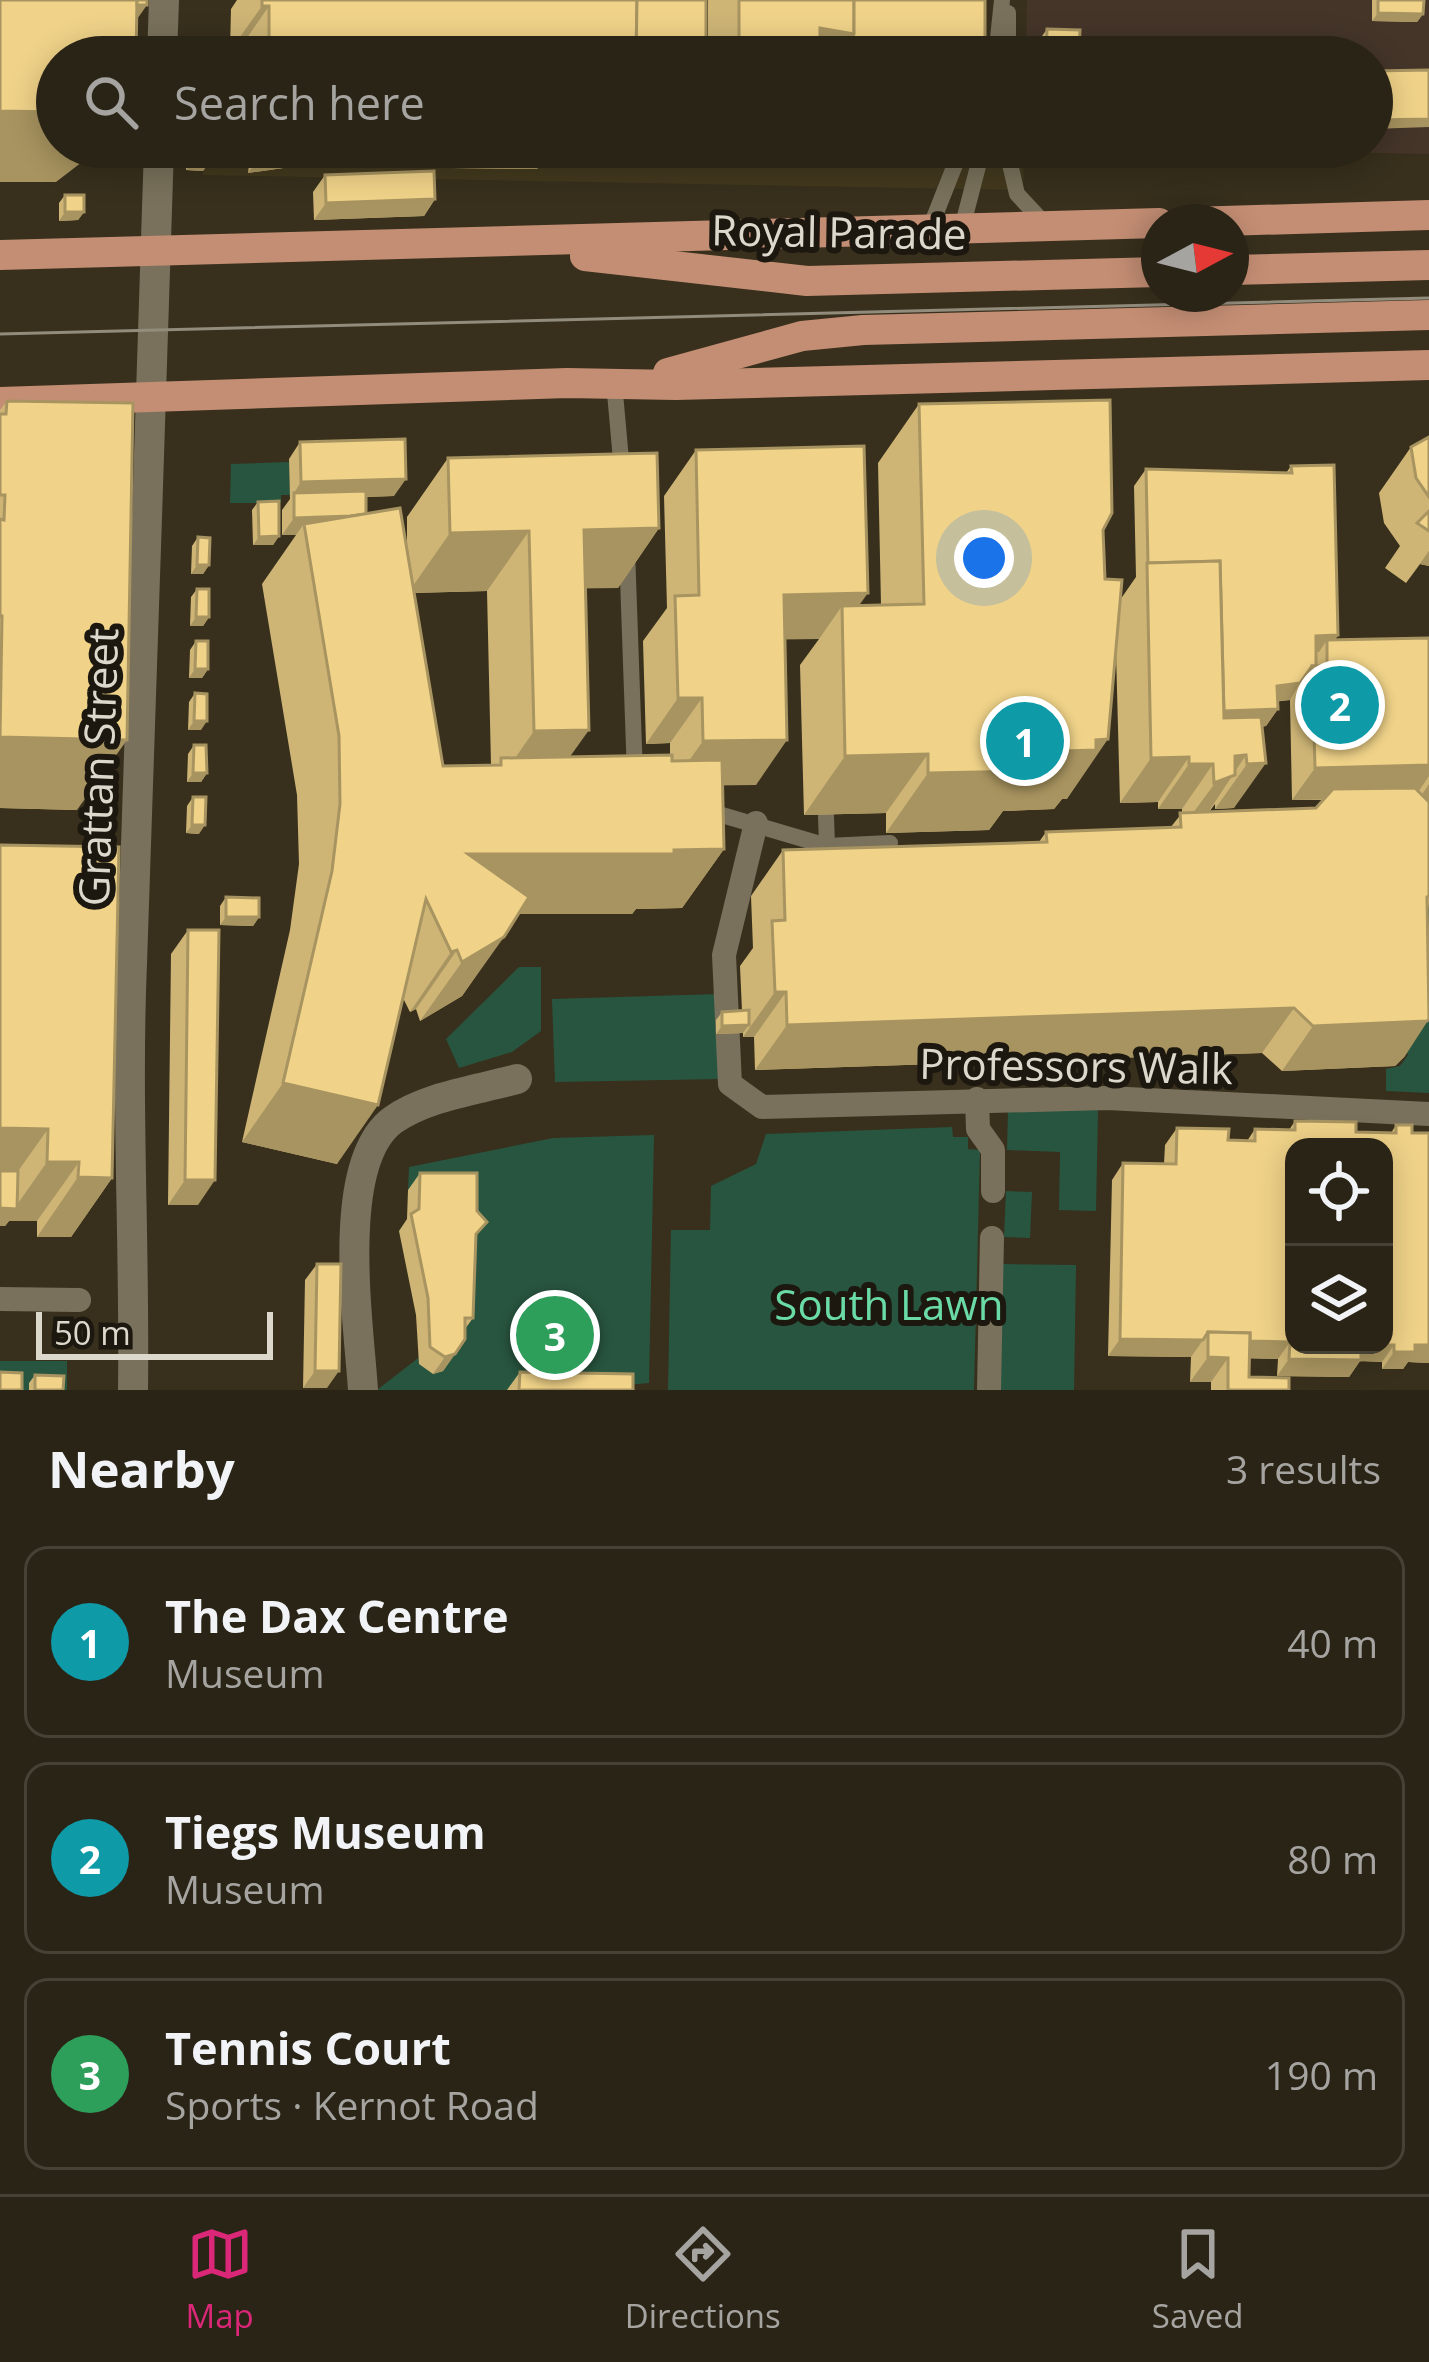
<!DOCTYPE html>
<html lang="en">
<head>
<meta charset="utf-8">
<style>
	:root { --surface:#2a2416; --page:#322c1f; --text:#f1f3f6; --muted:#a5a4a1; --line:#464135; --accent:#db2777 }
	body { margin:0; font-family:"Open Sans",sans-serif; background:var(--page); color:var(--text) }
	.controls { position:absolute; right:36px; bottom:36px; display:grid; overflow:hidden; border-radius:24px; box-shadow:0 6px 30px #0003 }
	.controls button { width:108px; height:108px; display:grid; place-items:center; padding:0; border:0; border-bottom:3px solid var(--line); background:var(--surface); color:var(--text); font:60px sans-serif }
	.compass { position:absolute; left:1141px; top:204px; width:108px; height:108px; border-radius:50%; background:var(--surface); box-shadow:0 6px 30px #0003; rotate:83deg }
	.scale { position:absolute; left:36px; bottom:30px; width:237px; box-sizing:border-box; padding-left:12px; border:6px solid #dcd8cc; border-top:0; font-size:33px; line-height:42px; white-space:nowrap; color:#dcd8cc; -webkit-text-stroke:9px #1c1810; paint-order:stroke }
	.you { position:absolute; left:984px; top:558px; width:42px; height:42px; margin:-30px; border:9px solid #fff; border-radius:50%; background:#1a73e8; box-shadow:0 0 0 18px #1a73e833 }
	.badge { display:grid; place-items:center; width:78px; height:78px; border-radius:50%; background:var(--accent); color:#fff; font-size:39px; font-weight:700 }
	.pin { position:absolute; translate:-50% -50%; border:6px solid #fff; box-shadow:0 3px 12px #0006 }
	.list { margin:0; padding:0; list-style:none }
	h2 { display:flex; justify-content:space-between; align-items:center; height:156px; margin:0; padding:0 48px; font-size:51px }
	h2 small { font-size:39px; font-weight:400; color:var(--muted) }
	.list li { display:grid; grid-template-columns:78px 1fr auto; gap:36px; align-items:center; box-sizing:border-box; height:192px; margin:0 24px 24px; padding:0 24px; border:3px solid var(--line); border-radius:24px }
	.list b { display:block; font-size:45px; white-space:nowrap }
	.list p { margin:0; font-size:39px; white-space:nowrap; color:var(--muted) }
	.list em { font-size:39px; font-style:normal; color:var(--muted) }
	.icon { flex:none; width:66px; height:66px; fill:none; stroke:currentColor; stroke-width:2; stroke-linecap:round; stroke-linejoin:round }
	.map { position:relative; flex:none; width:1429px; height:1390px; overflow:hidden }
	.search { position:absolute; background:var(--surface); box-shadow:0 6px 30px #0003; left:36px; right:36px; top:36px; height:132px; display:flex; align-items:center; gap:30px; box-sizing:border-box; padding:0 42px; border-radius:66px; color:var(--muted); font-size:45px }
	.sheet { height:804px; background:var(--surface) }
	nav { display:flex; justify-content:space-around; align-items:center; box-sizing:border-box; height:168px; border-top:3px solid var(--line); background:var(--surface); font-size:33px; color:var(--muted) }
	nav a { display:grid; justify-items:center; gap:6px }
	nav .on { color:var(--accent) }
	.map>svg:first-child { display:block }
	.built { fill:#43391e }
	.education { fill:#453529 }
	.green { fill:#28553f }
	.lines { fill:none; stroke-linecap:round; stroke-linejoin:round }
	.service { stroke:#79715b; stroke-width:16 }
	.pedestrian { stroke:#79715b; stroke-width:24 }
	.minor { stroke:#79715b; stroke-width:30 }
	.tertiary { stroke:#79715b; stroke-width:30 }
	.primary { stroke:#c48e74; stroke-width:30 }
	.tram { stroke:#928c7d; stroke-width:3 }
	.wall { fill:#ceb576; fill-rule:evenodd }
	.shaded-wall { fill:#a89460 }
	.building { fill:#f0d389; stroke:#a89460; stroke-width:3 }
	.labels { text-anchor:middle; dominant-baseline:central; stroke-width:12; stroke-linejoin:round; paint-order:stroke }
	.street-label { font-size:42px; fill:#dcd8cc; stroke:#1c1810 }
	.park-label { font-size:42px; fill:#6bdba6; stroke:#1c1810 }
</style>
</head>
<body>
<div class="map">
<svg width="1429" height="1390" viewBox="0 0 1429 1390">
	<rect width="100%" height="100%" fill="#38301d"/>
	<!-- built -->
	<polygon class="built" points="203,147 1024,147 1023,190 203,175"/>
	<!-- education -->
	<polygon class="education" points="1027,0 1429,0 1429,154 1046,147 1372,147 1372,57 1026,57"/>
	<!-- green -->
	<g class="green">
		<polygon points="289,462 290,495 281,495 281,503 230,503 231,464"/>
		<polygon points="1429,896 1429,1093 1386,1091 1386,1069 1400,1066 1408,1055 1400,1034"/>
		<polygon points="519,967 541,967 541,1031 512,1052 459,1068 446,1039"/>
		<polygon points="719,994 721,1079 555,1082 552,999"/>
		<polygon points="1098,1110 1096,1211 1059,1210 1060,1152 1007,1150 1008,1111"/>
		<polygon points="952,1127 953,1137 968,1137 968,1149 980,1150 974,1390 668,1390 671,1230 710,1230 711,1186 756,1164 766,1134"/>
		<polygon points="654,1135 649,1383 567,1390 377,1390 471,1317 465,1191 408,1190 409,1167 553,1138"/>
		<polygon points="1006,1191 1032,1192 1030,1238 1004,1237"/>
		<polygon points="1003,1264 1076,1265 1074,1390 1000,1390"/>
		<rect x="0" y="1361" width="67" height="29"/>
	</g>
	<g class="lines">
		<!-- service -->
		<g class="service">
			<polyline points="996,57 1002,0"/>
			<polyline points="1008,57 1008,13"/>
			<polyline points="1006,147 1017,194 1044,223"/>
			<polyline points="930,228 962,147"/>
			<polyline points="962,228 983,147"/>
			<polyline points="614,382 622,471"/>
			<polyline points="627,550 635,776"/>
			<polyline points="705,810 827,846 890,843"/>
			<polyline points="826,816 827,846"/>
		</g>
		<!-- pedestrian -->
		<g class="pedestrian">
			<polyline points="756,823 724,955 730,1084 762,1107 1107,1098 1429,1114"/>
			<polyline points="977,1099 978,1129 993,1150 993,1191"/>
			<polyline points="0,1299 79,1300"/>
			<polyline points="989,1390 992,1238"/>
		</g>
		<!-- minor -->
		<path class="minor" d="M363,1390c-4,-65 -29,-227 30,-270 33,-24 85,-30 124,-41"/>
		<!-- tertiary -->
		<g class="tertiary">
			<polyline points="162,57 164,0"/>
			<path d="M133,1390c2,-142 -7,-284 -1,-427 11,-272 17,-544 27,-816"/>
		</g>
		<!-- primary -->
		<g class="primary">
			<polyline points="1190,222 1429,215"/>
			<polyline points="0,255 1159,223"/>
			<polyline points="585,256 807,281 1159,272"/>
			<polyline points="1231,270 1429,265"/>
			<polyline points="668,373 802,336 863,330 1429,315"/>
			<polyline points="0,402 567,383 676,385 1429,365"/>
		</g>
		<!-- tram -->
		<polyline class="tram" points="0,334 1429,298"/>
	</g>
	<!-- wall -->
	<g class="wall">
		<polygon points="237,0 706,0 706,57 238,57 238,51 230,51 231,9"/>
		<rect x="708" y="0" width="277" height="57"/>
		<polygon points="1372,0 1424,0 1423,14 1417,22 1372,21"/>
		<polygon points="1047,29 1079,57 1035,57 1035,46"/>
		<polygon points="189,147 210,147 209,162 203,171 186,170 186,151"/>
		<polygon points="237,147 717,147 706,160 693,160 693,155 620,166 618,150 607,150 604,155 547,154 537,169 297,166 248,173 249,165 236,165"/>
		<polygon points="325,175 435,199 424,216 314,220 313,192"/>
		<polygon points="65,195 84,212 78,220 59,221 59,203"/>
		<polygon points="7,401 77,810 0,808 0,410"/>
		<path d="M919,404l184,126 2,49 15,21 16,-23 -2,-91 12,-17 140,4 5,-7 47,169 -3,5 94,-2v266l-24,152 -10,10 -113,5 -20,-18 -507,17 -1,-33h-11v-4l-27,1v-14l6,-8 20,-1 -2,-45 13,-18 -2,-52 32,-46 256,-8 7,-10 124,-4 12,-15v-4h-24v-7l-38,1 -4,-151 -49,147h-5l-8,10 -51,2 -14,19 -103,3v-20l-82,2 -4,-150 19,-26h-34l-29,146h-33l1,64 -42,59 -46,1 -4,5h-114l-56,82 -42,25 -4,-12 -6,3 -7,-14 -66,166 -95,-22 48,-212 9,-66 -2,-69 -35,-211 34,-49h-14v-25l8,-11 -1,-40 11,-17 94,54 -28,1v17l41,40v-37l41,-59 211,70 -41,60h-33l-15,169 100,-2v-12l-24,1 -3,-103 24,-33 -3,-112 32,-46 163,155h22l-3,-142zM487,591l4,174 -48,1 -29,-173zM1290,700l2,100h31l-7,8 -107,4 6,-8v5l19,-1 28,-81 4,-1 12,-17v-8z"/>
		<polygon points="1429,437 1429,566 1420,564 1406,583 1385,568 1400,546 1384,523 1379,493 1411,447"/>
		<polygon points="258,502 279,536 273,545 253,545 252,510"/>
		<polygon points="198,537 209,565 203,574 191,574 192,546"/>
		<polygon points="197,589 209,617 203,626 190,626 191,597"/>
		<polygon points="196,641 208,669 202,678 189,678 190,650"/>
		<polygon points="195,693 201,730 188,730 189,702"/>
		<polygon points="194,745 207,773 201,782 187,782 188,754"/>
		<polygon points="193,797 199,834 186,833 187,806"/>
		<polygon points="0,845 112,1178 71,1237 37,1237 37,1221 9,1221 5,1226 0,1226"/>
		<polygon points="226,897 259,917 253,926 220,925 220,906"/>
		<polygon points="188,930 198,1205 168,1205 171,954"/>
		<polygon points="1295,1121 1356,1132 1391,1133 1396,1125 1412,1133 1429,1133 1429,1363 1408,1362 1403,1369 1382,1369 1382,1362 1360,1361 1349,1377 1277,1376 1278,1359 1250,1358 1249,1377 1289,1390 1211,1390 1211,1382 1190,1382 1191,1357 1108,1356 1112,1180 1123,1163 1164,1164 1165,1145 1177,1128 1228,1140 1247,1141 1255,1129 1289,1130"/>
		<polygon points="420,1173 475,1238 473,1318 465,1329 455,1354 443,1371 433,1374 419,1364 416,1315 399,1231 407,1219 408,1190"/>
		<polygon points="317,1264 327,1388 303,1388 305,1280"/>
		<polygon points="520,1372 633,1390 507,1390"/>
		<polygon points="35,1375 63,1390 29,1390 29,1383"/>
	</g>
	<!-- shaded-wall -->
	<g class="shaded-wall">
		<polygon points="117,5 147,5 135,22"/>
		<polygon points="262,6 269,6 238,51 230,51"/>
		<polygon points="1378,13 1423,14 1417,22 1372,21"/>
		<polygon points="820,28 854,34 837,57 800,57"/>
		<polygon points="0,111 57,112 57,147 93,147 82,162 56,182 0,182"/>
		<polygon points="1429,119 1429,127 1372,129 1372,120"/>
		<polygon points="249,147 261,147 249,165 236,165"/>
		<polygon points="267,147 620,147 618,150 607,150 604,155 547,154 537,169 297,166 248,173"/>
		<polygon points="644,147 699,147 693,155 620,166 632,149"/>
		<polygon points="702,147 717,147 706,160 693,160"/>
		<polygon points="192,162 209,162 203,171 186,170"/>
		<polygon points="435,199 424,216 314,220 326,203"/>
		<polygon points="65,212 84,212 78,220 59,221"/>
		<polygon points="406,479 394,496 294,499 294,493 301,482"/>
		<polygon points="366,516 304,524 296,535 282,535 294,518"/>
		<polygon points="659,528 618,588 542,589 584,530"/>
		<polygon points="529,531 487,591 408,593 450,533"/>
		<polygon points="279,536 273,545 253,545 259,537"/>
		<polygon points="1429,551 1429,566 1420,564 1406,583"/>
		<polygon points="197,565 209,565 203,574 191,574"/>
		<polygon points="868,593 842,629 842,606 819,639 752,640 784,595"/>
		<polygon points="196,617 209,617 203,626 190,626"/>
		<polygon points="1338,635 1327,651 1327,640 1319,652 1304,652 1316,636"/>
		<polygon points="195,669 208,669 202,678 189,678"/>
		<polygon points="1300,683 1290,700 1266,703 1277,686"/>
		<polygon points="678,698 702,698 670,743 646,744"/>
		<polygon points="1278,709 1266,726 1200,728 1212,711"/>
		<polygon points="194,721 207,721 201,730 188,730"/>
		<polygon points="589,730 547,789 492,791 534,731"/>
		<polygon points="0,737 127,740 77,810 0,808"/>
		<polygon points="1108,739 1067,799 1062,799 1054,809 1003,811 989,830 886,833 928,773 1030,752 1096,740"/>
		<polygon points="787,740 756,785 671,786 703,741"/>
		<polygon points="928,754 886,813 804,815 845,756"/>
		<polygon points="1246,755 1203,820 1182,828 1235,756"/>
		<polygon points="1189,757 1158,802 1120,803 1151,758"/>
		<polygon points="1266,763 1234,808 1215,809 1247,764"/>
		<polygon points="1189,764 1213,764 1182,809 1158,809"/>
		<polygon points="1429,765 1429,776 1414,798 1292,800 1315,768"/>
		<polygon points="193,773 207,773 201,782 187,782"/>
		<polygon points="1429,784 1429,803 1415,805"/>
		<polygon points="192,825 205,825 199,834 186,833"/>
		<polygon points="724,849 682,908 636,909 632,914 433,914 468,854"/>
		<polygon points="226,917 259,917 253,926 220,925"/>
		<polygon points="504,937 462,996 420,1021 462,962"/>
		<polygon points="457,950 416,1009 410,1012 451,952"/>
		<polygon points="775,992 786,992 754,1037 743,1037"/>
		<polygon points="1294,1008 1262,1053 755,1070 787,1025"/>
		<polygon points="1429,1019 1405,1056 1395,1066 1282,1071 1313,1026"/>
		<polygon points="749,1025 743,1033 716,1034 722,1026"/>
		<polygon points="283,1083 378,1105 337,1164 242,1142"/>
		<polygon points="0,1128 48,1129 6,1188 0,1188"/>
		<polygon points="47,1162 79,1162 37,1221 9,1221 5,1226 0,1226 0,1208 14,1209"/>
		<polygon points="78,1177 112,1178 71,1237 37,1237"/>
		<polygon points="185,1180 215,1180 198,1205 168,1205"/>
		<polygon points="1120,1339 1203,1340 1191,1357 1108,1356"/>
		<polygon points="1208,1340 1290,1342 1278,1359 1228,1358 1211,1382 1190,1382 1208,1357"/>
		<polygon points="1361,1345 1394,1345 1382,1362 1360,1361 1349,1377 1277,1376 1289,1359"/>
		<polygon points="1415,1345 1429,1345 1429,1363 1408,1362 1403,1369 1382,1369 1394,1352"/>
		<polygon points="455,1354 443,1371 433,1374 445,1357"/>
		<polygon points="315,1371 339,1371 327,1388 303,1388"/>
	</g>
	<!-- building -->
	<g class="building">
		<polygon points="0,0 137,0 136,57 57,57 57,112 0,111"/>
		<rect x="137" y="0" width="10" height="5"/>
		<polygon points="262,0 637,0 636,57 269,57 269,6 262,6"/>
		<polygon points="637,0 706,0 706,57 636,57"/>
		<polygon points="739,0 854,0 854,34 820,28 820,57 739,57"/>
		<polygon points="854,0 985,0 985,57 842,57 845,47 854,34"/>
		<polygon points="1378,0 1424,0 1423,14 1378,13"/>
		<polygon points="1047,29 1080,30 1079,57 1046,57"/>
		<polygon points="1429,70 1429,119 1372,120 1372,71"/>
		<polygon points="192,147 210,147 209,162 192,162"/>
		<polygon points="434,171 435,199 326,203 325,175"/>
		<rect x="65" y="195" width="19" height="17"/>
		<polygon points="1110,400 1112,513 1103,530 1105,579 1122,580 1108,739 1096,740 1096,750 1030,752 1031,771 928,773 928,754 845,756 842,606 924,604 919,404"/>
		<polygon points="7,401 133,403 127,740 0,737 2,616 0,616 0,519 4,520 5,495 0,495 0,414 6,414"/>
		<polygon points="1429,437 1429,497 1416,478 1411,447"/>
		<polygon points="405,439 406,479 301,482 300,442"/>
		<polygon points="864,446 868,593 784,595 787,740 703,741 702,698 678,698 675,596 699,595 696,450"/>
		<polygon points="657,453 659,528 584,530 589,730 534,731 529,531 450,533 448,458"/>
		<polygon points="1334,465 1338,635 1316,636 1316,666 1312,666 1300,683 1277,686 1278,709 1224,711 1220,561 1148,563 1146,469 1292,473 1291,466"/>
		<polygon points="366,491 366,514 350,516 294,518 294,493"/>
		<polygon points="279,501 279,536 259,537 258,502"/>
		<polygon points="400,508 443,766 501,765 501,758 672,755 672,761 722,760 724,849 674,850 674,854 468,854 529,897 504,937 462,962 457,950 451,952 426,899 378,1105 283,1083 332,871 340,804 339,736 304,524"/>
		<polygon points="1429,511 1429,531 1417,523"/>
		<polygon points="198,537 210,538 209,565 197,565"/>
		<polygon points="1220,561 1224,718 1261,717 1266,763 1247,764 1246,755 1235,756 1235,775 1214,783 1213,764 1189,764 1189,757 1151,758 1147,563"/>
		<polygon points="197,589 209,589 209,617 196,617"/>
		<polygon points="1429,638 1429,765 1315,768 1312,666 1327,666 1327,640"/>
		<polygon points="196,641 208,641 208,669 195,669"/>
		<polygon points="195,693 207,694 207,721 194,721"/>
		<polygon points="194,745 206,745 207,773 193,773"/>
		<polygon points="1415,788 1429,802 1429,896 1427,897 1429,1019 1427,1021 1313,1026 1294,1008 787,1025 786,992 775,992 772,921 785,920 783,850 1047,842 1046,832 1181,827 1180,813 1316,808 1333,789"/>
		<polygon points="193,797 206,797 205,825 192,825"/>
		<polygon points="0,845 119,847 112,1178 78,1177 79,1162 47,1162 48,1129 0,1128"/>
		<polygon points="226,897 259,898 259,917 226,917"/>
		<polygon points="188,930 219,930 215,1180 185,1180"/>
		<polygon points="749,1010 749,1025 722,1026 722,1012"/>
		<polygon points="1295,1121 1356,1122 1356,1132 1396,1133 1396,1125 1412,1125 1412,1133 1429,1133 1429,1345 1415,1345 1415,1352 1394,1352 1394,1345 1384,1345 1384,1147 1294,1147 1294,1345 1361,1345 1361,1360 1289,1359 1290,1342 1250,1341 1250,1333 1208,1332 1203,1340 1120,1339 1123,1163 1176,1164 1177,1128 1229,1129 1228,1140 1255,1141 1255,1129 1295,1130"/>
		<polygon points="0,1171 18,1171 17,1209 0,1208"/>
		<polygon points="420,1173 477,1173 477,1211 487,1222 476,1234 473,1318 465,1318 465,1339 455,1354 445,1357 430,1347 428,1298 411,1214 419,1209"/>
		<polygon points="317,1264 341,1264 339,1371 315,1371"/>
		<polygon points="1208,1332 1250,1333 1249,1377 1289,1378 1289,1390 1228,1390 1228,1358 1208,1357"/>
		<polygon points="0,1372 22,1373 22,1390 0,1390"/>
		<polygon points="520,1372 633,1374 633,1390 519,1390"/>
		<polygon points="35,1375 64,1376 63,1390 35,1390"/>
	</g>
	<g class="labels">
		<!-- street labels -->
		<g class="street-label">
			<text transform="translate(839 231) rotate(1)">Royal Parade</text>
			<text transform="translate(97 767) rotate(-88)">Grattan Street</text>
			<text transform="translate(1076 1065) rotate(1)">Professors Walk</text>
		</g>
		<!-- park labels -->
		<g class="park-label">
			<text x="889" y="1303">South Lawn</text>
		</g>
	</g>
</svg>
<div class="controls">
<button><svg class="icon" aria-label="locate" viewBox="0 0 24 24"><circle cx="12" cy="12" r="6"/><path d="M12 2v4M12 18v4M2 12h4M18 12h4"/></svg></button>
<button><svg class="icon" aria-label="layers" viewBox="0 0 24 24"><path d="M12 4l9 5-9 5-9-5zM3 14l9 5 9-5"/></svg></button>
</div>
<svg class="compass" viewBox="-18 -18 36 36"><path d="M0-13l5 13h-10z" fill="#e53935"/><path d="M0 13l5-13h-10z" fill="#a5a4a1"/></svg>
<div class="scale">50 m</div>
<div class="you"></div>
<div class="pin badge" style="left:1025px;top:741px;background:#0f9aa8">1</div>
<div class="pin badge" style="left:1340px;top:705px;background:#0f9aa8">2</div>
<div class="pin badge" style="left:555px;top:1335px;background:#2e9e5b">3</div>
<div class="search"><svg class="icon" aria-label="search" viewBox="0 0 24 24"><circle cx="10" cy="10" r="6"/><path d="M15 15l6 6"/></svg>Search here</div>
</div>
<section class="sheet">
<h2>Nearby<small>3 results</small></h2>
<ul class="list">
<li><span class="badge" style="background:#0f9aa8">1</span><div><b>The Dax Centre</b><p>Museum</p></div><em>40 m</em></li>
<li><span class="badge" style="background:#0f9aa8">2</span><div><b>Tiegs Museum</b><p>Museum</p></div><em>80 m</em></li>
<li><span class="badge" style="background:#2e9e5b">3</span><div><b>Tennis Court</b><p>Sports · Kernot Road</p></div><em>190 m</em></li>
</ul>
</section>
<nav>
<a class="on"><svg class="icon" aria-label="map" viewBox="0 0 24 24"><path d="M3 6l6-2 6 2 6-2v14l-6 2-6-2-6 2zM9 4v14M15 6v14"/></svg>Map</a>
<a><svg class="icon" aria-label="directions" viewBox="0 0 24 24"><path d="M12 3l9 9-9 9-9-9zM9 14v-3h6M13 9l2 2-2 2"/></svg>Directions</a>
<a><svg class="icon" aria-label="saved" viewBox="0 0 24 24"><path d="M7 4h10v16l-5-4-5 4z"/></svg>Saved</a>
</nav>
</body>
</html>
